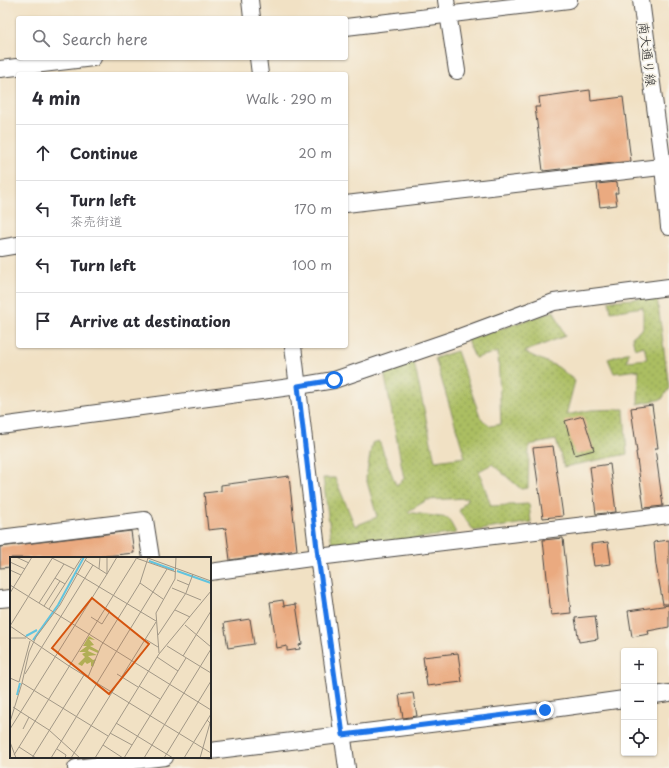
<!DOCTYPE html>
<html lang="en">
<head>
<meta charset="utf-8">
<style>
	:root { --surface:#fff; --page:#f2f2f3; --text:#2b2b33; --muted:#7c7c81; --line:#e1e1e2 }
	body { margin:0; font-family:"Playpen Sans","Klee One",sans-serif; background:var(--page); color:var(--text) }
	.controls { position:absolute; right:12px; bottom:12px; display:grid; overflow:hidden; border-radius:4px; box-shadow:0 1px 3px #0004 }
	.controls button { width:36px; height:36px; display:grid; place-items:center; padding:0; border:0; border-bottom:1px solid var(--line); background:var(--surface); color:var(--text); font:20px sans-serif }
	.stop { position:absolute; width:12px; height:12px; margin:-9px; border:3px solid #1a73e8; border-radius:50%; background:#fff }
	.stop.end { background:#1a73e8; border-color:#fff; box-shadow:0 1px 4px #0008 }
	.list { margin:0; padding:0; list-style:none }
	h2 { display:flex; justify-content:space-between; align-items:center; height:52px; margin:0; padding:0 16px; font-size:17px }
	h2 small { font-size:13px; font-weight:400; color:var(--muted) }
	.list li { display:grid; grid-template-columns:26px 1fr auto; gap:12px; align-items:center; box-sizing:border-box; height:56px; padding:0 16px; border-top:1px solid var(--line) }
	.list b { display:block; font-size:15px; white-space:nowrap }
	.list p { margin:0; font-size:13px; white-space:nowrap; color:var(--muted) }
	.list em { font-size:13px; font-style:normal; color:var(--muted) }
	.icon { flex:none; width:22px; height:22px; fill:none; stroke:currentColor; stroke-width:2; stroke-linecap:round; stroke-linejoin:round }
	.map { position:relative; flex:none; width:669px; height:768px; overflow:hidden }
	.search { position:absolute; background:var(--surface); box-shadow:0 1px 3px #0004; left:16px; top:16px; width:332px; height:44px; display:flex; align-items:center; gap:10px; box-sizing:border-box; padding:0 14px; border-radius:4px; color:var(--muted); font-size:15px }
	.panel { position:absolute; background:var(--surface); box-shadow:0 1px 3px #0004; left:16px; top:72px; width:332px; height:276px; border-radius:4px }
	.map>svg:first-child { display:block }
	.garden { fill:url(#garden-dots); stroke:#6b7446 }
	.building { fill:#eaaa80 }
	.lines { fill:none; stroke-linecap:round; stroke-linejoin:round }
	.minor-casing { stroke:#494642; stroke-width:18 }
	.minor { stroke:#fff; stroke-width:16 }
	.route { stroke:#1a73e8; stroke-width:5 }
	.labels { text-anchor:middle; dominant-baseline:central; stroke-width:3.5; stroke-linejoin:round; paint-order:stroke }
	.street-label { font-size:13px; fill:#2b2b2b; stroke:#f7f3e8 }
	.inset-river { fill:none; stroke:#61c4df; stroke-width:2 }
	.inset-road { fill:none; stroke:#a29887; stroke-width:1 }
	.view { fill:#d5540f; fill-opacity:0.15; stroke:#d5540f; stroke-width:2 }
	.inset-edge { fill:none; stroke:#2b2b2b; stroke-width:2 }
</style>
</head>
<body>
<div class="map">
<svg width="669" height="768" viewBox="0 0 669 768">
	<defs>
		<pattern id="garden-dots" width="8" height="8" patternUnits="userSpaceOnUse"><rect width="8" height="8" fill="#abbe62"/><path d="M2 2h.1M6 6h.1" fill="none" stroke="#8b9b51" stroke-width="1.8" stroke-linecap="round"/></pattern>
	</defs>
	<rect width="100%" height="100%" fill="#f7f3e8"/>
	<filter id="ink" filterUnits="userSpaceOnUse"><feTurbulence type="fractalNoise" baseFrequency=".025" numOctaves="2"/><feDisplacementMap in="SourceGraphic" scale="8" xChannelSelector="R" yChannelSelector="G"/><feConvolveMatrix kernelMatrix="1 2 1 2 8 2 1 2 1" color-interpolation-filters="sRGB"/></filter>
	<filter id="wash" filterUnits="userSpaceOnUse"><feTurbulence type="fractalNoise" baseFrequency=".012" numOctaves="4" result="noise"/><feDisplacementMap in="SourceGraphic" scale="16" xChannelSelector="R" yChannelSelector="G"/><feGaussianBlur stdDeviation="0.9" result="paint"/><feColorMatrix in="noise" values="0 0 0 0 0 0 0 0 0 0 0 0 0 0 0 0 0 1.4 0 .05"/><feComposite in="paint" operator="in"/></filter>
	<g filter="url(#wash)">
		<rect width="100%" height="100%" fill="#f1e1c4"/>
		<!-- garden -->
		<g class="garden">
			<polygon points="657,297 669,388 662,399 638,404 639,370 614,373 608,359 629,352 627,361 647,359 644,346 635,349 632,337 643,328 643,307 611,312 609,301"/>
			<polygon points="554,311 565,336 524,352 558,367 575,381 566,415 591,410 624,409 627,454 564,467 556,440 529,445 528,488 521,489 492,464 479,471 491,506 529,504 531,522 474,531 459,511 468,498 427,500 407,512 448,518 456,533 338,550 332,545 323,478 335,478 355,526 377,517 366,478 372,443 379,441 396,485 404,479 384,371 414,362 435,461 465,457 435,358 457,351 481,419 491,426 501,424 498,352 475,358 467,340"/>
		</g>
		<g id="blocks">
			<!-- building -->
			<g class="building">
				<polygon points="590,90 591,101 623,97 631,161 543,171 535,107 540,107 539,97"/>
				<polygon points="617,182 618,193 615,193 617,205 600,207 597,184"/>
				<polygon points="652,405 658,448 655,448 663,506 644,508 636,452 637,452 631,408"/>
				<polygon points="583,416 594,450 575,455 565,421"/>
				<polygon points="553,446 563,516 543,518 533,448"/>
				<polygon points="610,464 616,512 596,514 590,467"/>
				<polygon points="289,476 297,550 230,560 226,528 208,530 204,493 221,491 221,485"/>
				<polygon points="131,531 134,553 87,558 11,558 11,567 0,568 0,547"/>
				<polygon points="563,538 571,613 551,615 543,540"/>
				<polygon points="669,540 669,604 663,604 656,565 654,542"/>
				<polygon points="608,542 611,564 594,566 591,544"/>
				<polygon points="283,600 284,606 296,604 302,644 299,645 300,649 287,651 287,646 277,648 270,602"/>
				<polygon points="669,605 669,627 648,631 649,634 632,637 628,611"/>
				<polygon points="595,616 598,639 579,642 575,618"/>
				<polygon points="250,619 254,644 228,648 224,623"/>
				<polygon points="458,653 462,682 427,686 423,657"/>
				<polygon points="413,693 417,716 403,718 399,695"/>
			</g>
		</g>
	</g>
	<g filter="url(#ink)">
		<use href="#blocks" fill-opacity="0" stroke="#494642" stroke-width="1"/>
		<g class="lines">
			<!-- minor casing -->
			<g class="minor-casing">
				<g id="minor">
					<polyline points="250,0 252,18"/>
					<polyline points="446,0 457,71"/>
					<polyline points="641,0 663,167 669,227"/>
					<polyline points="346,27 569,0"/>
					<polyline points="258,58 260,74"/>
					<polyline points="0,69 93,58"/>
					<polyline points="346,204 669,166"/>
					<polyline points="0,248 18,245"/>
					<polyline points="293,346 318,557 347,768"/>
					<polyline points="0,426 298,386 334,380 457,338 554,302 669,287"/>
					<polyline points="0,538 145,520 151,558"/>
					<polyline points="210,572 318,557 669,515"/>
					<polyline points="0,599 11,598"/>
					<polyline points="654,695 669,693"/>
					<polyline points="210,751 545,710 624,699"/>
					<polyline points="76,768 165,757"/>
				</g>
			</g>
			<!-- minor -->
			<use href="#minor" class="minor"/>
		</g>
	</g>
	<g class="lines" filter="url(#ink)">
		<!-- route -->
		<polyline class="route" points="334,380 298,386 318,557 343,735 545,710"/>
	</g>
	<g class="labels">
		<!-- street labels -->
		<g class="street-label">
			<text transform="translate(648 54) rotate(83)">南大通り線</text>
		</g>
	</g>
	<!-- overview -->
	<g transform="translate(10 557)">
		<rect width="201" height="201" fill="#f1e1c4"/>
		<path d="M79,79l6,4 -6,-1 5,6 -4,1 9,5 -1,2 -9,-4 -1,2 9,4 -9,1 5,4 3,-1 -3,8 -2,-1v-4l-4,2 -2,-2 -3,4 -4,-2 7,-7 -3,-3 4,-2h-7l8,-6h-4z" fill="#abbe62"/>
		<path class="inset-river" d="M139,4l25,9M167,14l34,12M16,79l11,-6M23,83l25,-35 26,-48M7,138l3,-12"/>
		<path class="inset-road" d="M6,0l13,6M77,0l-27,48 -24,32 -7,15 -7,31 86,53M123,0l43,15M135,0l66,24M42,1l22,11M75,3l22,14 10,-17M0,5l15,7M89,12l1,-12M0,13l11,5M66,16l80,48M167,23l12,5M130,26l23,16M55,27l17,-27M0,28l201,125M162,31l29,12M0,36l22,-36M29,46l25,-39M34,49l16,-25M39,52l16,-25 -10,-6M165,53l15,7M81,60l11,7 8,-13 -5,-3M175,68l26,22M0,69l59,40 142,87M0,69l43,-69M148,78l28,-42 7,-19M0,81h16M135,82l13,8M157,89l44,27M149,96l-3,-40 19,-34 1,-22M173,99l28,-45M147,100l21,14M15,117l68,-109M107,117l21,13M78,120l13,-31 39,-63 8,-25M0,121l9,4 11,-41M129,129l21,13M3,150l36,23 31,28M0,165l12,-39M106,166l57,35M0,172l97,-155v-17M13,172l6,-12M100,176l22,12M0,185l6,16M93,188l20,13M9,190l17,11M47,192l9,6 -1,3M4,198l122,-196M22,201l52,-83M41,201l116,-189M61,201l85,-136M85,201l64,-104 52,-63M114,201l62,-100M134,201l67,-109M154,201l47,-77M174,201l27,-44M190,201l10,-35 -3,-3"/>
		<path class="view" d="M82,41l57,46 -40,50 -57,-46z"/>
		<rect width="201" height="201" class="inset-edge"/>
	</g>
</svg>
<div class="controls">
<button>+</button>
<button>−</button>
<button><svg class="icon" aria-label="locate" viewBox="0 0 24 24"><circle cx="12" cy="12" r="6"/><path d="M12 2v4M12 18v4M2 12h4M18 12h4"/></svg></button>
</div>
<div class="stop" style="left:334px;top:380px"></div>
<div class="stop end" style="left:545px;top:710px"></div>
<div class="search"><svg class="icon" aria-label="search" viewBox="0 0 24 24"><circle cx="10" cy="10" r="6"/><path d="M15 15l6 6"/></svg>Search here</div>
<section class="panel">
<h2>4 min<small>Walk · 290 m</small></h2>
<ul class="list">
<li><svg class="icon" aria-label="ahead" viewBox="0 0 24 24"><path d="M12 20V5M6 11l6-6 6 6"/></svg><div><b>Continue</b></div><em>20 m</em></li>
<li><svg class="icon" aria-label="left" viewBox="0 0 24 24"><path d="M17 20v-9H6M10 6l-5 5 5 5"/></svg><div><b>Turn left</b><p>茶売街道</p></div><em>170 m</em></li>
<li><svg class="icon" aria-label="left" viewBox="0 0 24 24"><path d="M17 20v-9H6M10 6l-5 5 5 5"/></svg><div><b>Turn left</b></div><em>100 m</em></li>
<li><svg class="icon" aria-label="arrive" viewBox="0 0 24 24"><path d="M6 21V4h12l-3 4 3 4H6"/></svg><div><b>Arrive at destination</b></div></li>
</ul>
</section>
</div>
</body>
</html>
